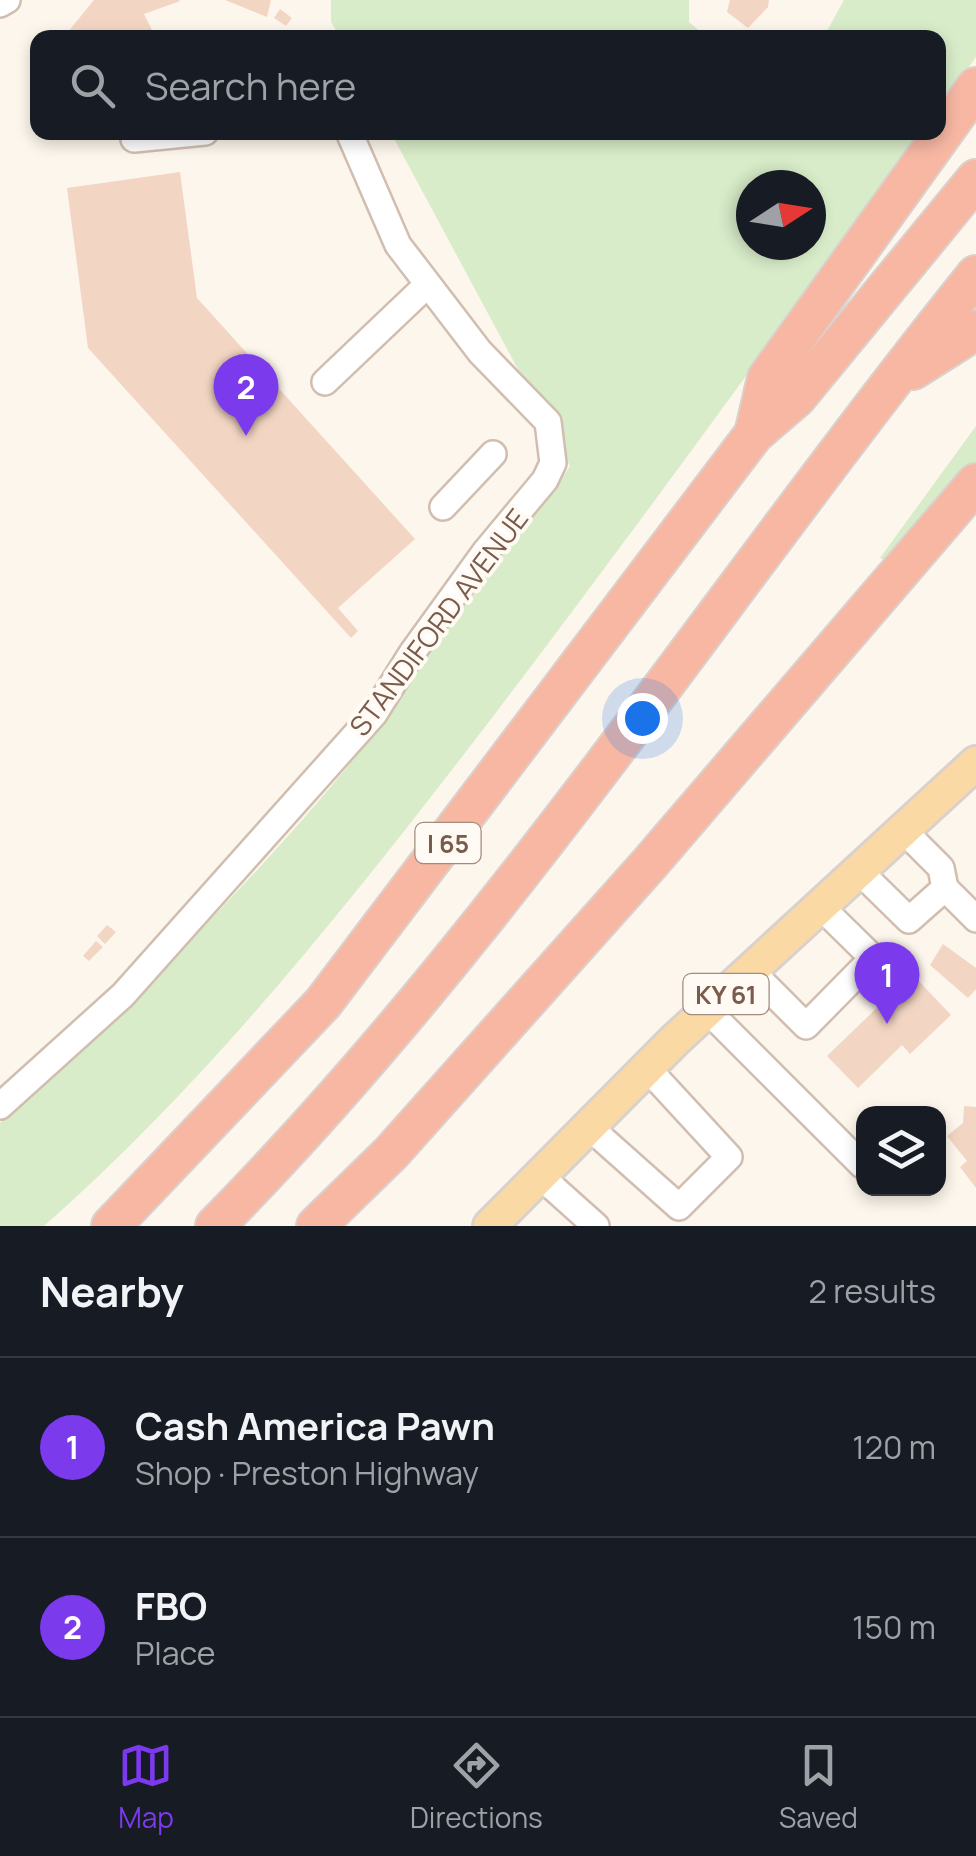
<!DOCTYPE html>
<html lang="en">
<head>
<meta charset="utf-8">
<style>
	:root { --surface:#171b24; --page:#242831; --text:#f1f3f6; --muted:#9ea1a6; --line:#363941; --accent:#7c3aed }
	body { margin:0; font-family:Manrope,sans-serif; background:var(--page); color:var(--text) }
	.controls { position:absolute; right:30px; bottom:30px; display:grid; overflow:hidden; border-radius:20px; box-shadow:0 5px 15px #0003 }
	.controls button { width:90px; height:90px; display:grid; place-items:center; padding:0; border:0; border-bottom:2px solid var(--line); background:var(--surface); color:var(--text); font:50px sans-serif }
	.compass { position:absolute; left:736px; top:170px; width:90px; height:90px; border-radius:50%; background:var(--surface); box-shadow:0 5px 15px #0003; rotate:78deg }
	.you { position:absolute; left:642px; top:718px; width:35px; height:35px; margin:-25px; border:8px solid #fff; border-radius:50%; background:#1a73e8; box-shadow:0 0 0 15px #1a73e833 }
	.badge { display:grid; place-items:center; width:65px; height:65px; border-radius:50%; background:var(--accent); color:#fff; font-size:32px; font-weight:700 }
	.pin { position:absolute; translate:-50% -82px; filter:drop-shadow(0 2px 5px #0008) }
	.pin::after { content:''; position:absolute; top:52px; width:35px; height:30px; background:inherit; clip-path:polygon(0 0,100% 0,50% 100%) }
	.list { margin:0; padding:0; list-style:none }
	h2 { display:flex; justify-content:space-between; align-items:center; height:130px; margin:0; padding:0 40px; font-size:42px }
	h2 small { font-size:32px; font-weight:400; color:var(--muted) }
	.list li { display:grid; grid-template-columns:65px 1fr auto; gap:30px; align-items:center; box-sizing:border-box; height:180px; padding:0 40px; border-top:2px solid var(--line) }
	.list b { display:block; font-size:38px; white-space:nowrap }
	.list p { margin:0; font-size:32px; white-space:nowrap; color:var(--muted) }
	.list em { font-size:32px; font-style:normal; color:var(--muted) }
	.icon { flex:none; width:55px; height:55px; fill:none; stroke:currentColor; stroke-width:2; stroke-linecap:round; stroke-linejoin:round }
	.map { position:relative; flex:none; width:976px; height:1226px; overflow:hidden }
	.search { position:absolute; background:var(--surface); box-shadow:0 5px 15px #0003; left:30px; right:30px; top:30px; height:110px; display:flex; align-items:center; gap:25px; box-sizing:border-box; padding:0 35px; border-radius:20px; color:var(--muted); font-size:38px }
	.sheet { height:490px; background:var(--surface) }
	nav { display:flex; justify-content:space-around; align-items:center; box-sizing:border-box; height:140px; border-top:2px solid var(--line); background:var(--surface); font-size:28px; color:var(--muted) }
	nav a { display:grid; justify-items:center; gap:5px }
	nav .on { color:var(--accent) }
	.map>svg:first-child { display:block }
	.green { fill:#d8ecc9; fill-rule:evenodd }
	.building { fill:#f3d5c3 }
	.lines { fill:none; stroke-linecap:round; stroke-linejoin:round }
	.minor-casing { stroke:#d1beb0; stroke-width:30 }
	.major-casing { stroke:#dad1cd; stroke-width:38 }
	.highway-casing { stroke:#dad1cd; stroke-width:42 }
	.minor { stroke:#fff; stroke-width:25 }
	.major { stroke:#fbd9a5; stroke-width:32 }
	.highway { stroke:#f7b7a3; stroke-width:38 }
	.labels { text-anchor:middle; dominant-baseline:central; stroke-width:8; stroke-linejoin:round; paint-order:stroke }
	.shield { fill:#fffaf3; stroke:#a28b7f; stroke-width:2.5 }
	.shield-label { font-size:25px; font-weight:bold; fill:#7a5c4d }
	.street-label { font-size:28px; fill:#7a5c4d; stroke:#fffaf3 }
</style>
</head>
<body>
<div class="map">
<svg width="976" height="1226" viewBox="0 0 976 1226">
	<rect width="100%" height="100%" fill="#fdf6ec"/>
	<!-- green -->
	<g class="green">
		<polygon points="331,0 689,0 689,22 707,37 340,37 331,22"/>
		<polygon points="844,0 976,0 976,57 939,109 938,38 823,38"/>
		<path d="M391,133h531c-143,198 -286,396 -434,590 -137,178 -275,354 -444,503h-44v-103c131,-122 262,-247 373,-388 36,-46 62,-99 97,-145 32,-42 73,-78 100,-124zM751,185h60v60h-60z"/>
		<polygon points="976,426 976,468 894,566 880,558"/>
	</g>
	<!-- building -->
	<g class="building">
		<polygon points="94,0 179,0 180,1 144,14 156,38 63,38"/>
		<polygon points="225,0 271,0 267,17"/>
		<polygon points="730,0 769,0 768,7 748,28 727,12"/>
		<polygon points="280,9 292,18 286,26 274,18"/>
		<polygon points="54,132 105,132 105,136 56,139"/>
		<polygon points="180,172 197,298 415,539 338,608 358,631 351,638 88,348 67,188"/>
		<polygon points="107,925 116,932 105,944 97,936"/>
		<polygon points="96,941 103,947 89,961 83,956"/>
		<polygon points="943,944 976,968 976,989 968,998 930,965"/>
		<polygon points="912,974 951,1015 910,1054 902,1045 858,1088 827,1056"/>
		<polygon points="964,1106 976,1107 976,1188 960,1167 967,1161 947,1136 963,1123"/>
	</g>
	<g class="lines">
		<!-- minor casing -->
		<g class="minor-casing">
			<g id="minor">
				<polyline points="0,4 7,0"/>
				<polyline points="134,139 205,132"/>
				<polyline points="325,382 427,285"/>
				<polyline points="443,507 493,454"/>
				<polyline points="859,871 909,920 945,888 941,868 903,830"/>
				<polyline points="945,888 976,919"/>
				<polyline points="751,971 806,1026 873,958 821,907"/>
				<polyline points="708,1011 862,1165"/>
				<polyline points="0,1106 123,995 374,714 412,653 485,552 545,480 553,463 548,422 480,352 398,245 349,132"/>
				<polyline points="588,1126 679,1207 729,1157 647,1068"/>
				<polyline points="539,1175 596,1226"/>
			</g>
		</g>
		<!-- major casing -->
		<g class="major-casing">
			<polyline id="major" points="490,1226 675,1040 976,763"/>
		</g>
		<!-- highway casing -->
		<g class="highway-casing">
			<g id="highway">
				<polyline points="913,370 976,330"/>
				<polyline points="754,434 767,378 976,87"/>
				<polyline points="111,1226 323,1003 754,434 797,397 976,179"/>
				<path d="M215,1226c286,-290 506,-634 761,-951"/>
				<polyline points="316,1226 391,1153 650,863 976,483"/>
			</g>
		</g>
		<!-- minor -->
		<use href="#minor" class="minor"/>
		<!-- major -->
		<use href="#major" class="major"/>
		<!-- highway -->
		<use href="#highway" class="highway"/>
	</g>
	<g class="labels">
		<!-- shield labels -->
		<g class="shield">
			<rect x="415.5" y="823" width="65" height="40" rx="8"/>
			<rect x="683.5" y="974" width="85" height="40" rx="8"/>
		</g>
		<g class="shield-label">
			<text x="448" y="843">I 65</text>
			<text x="726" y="994">KY 61</text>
		</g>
		<!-- street labels -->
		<g class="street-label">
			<text transform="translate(438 622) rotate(-53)">STANDIFORD AVENUE</text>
		</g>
	</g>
</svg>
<div class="controls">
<button><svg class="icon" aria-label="layers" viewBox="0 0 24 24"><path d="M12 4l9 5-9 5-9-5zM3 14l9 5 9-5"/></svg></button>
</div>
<svg class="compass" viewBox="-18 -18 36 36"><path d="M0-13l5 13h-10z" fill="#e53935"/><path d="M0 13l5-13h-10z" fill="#9ea1a6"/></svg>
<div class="you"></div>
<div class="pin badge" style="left:887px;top:1024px">1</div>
<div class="pin badge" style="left:246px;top:436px">2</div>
<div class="search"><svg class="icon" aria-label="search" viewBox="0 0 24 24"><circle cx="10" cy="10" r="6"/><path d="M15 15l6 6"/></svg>Search here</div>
</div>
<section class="sheet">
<h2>Nearby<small>2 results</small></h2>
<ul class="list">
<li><span class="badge">1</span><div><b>Cash America Pawn</b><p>Shop · Preston Highway</p></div><em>120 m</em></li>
<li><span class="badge">2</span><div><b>FBO</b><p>Place</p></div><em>150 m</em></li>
</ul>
</section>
<nav>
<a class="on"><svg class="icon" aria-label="map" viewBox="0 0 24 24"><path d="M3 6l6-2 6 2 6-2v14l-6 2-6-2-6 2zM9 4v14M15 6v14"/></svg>Map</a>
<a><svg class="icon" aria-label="directions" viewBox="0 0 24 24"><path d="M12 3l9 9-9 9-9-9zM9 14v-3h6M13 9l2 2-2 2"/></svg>Directions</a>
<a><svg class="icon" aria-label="saved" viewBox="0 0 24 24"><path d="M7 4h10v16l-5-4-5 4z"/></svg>Saved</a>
</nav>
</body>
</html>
